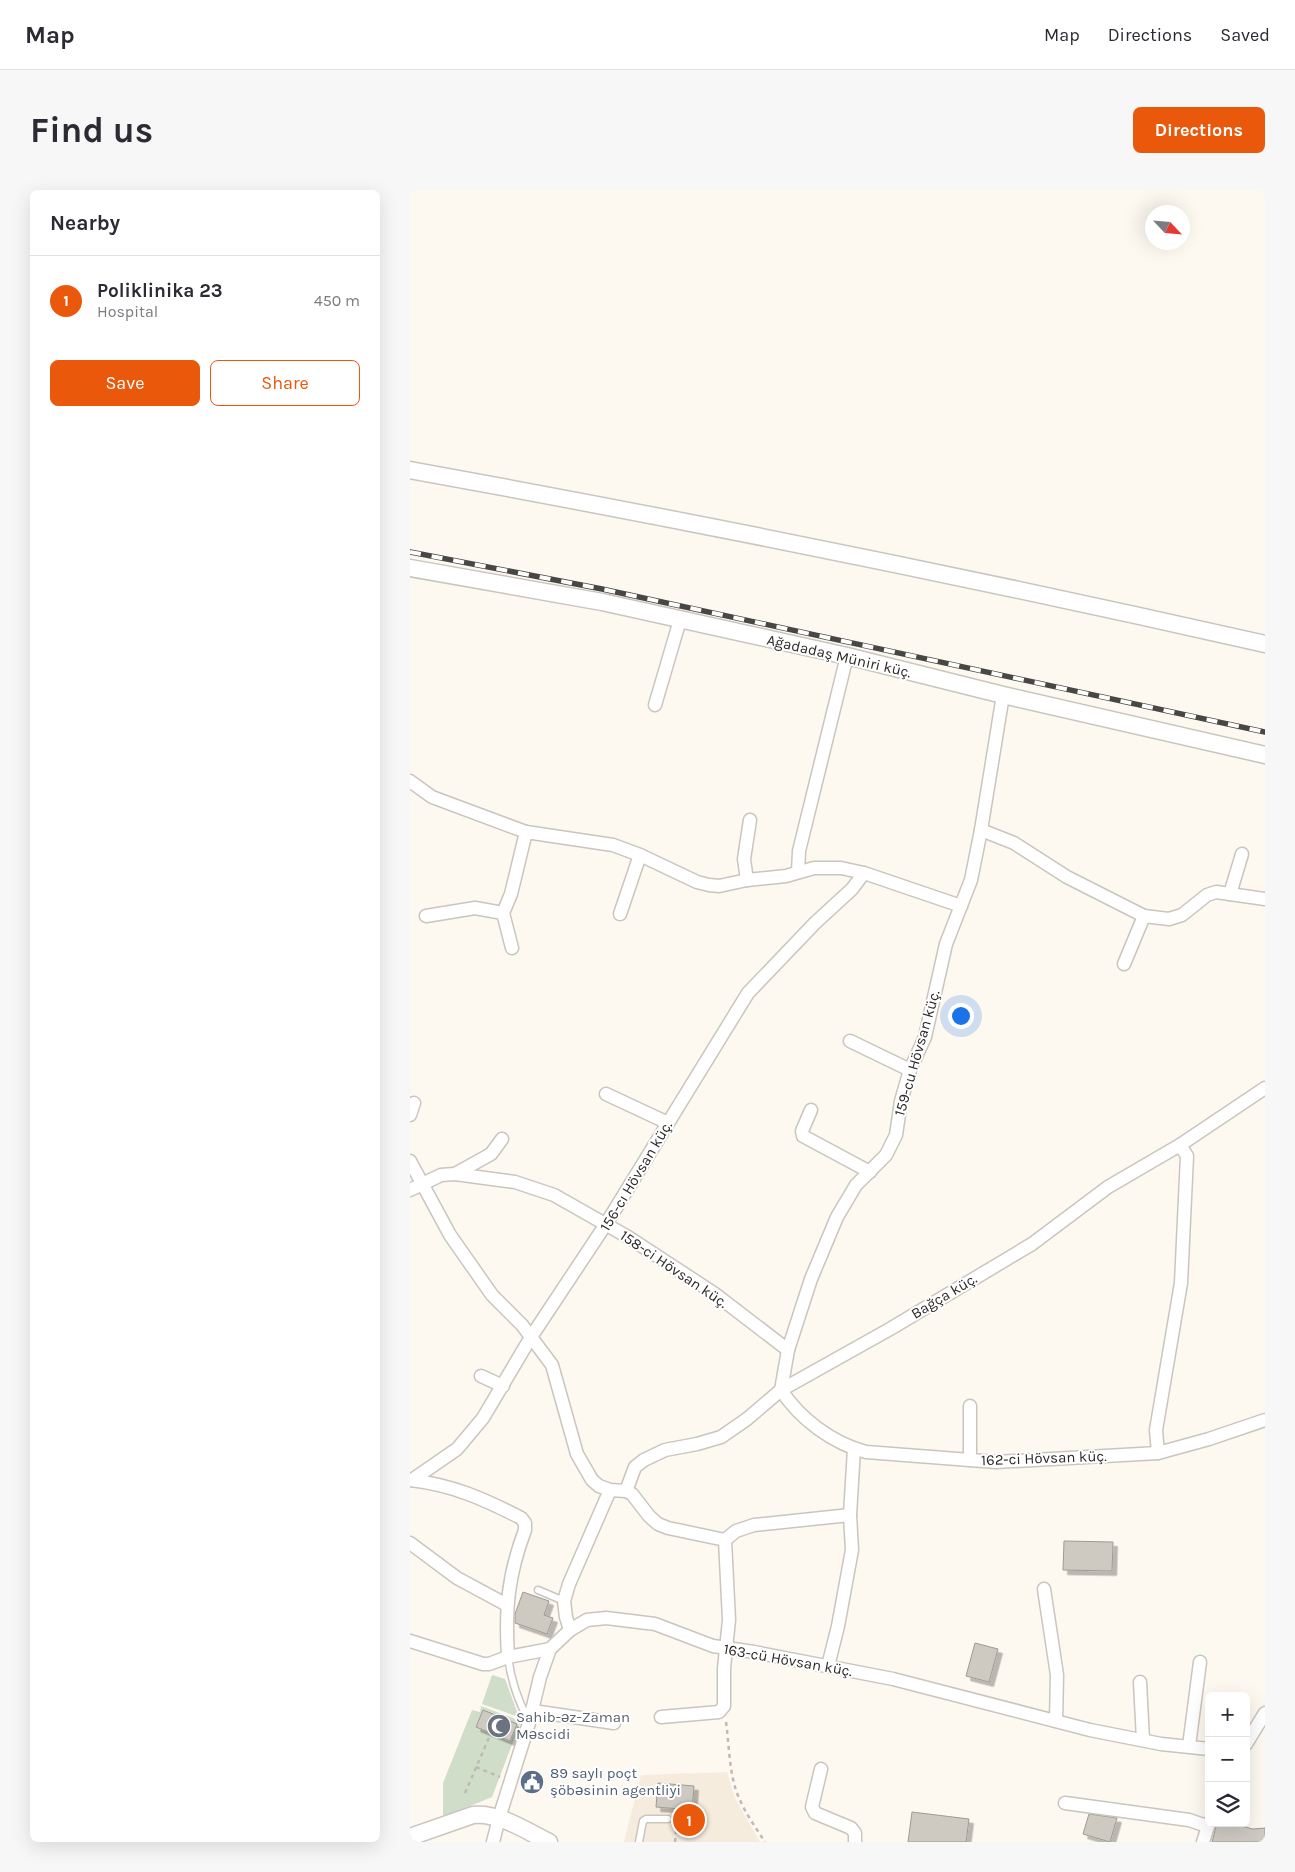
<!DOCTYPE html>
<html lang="en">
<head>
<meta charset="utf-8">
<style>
	:root { --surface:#fff; --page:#f7f7f7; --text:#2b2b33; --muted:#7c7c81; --line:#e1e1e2; --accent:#ea580c }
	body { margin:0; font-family:Karla,sans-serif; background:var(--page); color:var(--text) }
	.controls { position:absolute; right:15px; bottom:15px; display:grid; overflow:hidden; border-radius:8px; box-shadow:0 5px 20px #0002 }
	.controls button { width:45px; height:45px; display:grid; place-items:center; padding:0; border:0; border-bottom:1px solid var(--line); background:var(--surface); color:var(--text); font:25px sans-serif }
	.compass { position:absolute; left:735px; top:15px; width:45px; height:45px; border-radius:50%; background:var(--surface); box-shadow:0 5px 20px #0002; rotate:116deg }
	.you { position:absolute; left:550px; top:825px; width:18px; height:18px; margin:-12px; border:4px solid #fff; border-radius:50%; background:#1a73e8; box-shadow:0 0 0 8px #1a73e833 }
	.badge { display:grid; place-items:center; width:32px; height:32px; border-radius:50%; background:var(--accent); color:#fff; font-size:16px; font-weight:700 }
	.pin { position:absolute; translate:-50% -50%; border:2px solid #fff; box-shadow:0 1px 5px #0006 }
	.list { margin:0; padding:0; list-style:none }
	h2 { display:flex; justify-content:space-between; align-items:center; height:65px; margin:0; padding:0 20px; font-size:21px }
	h2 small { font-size:16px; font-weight:400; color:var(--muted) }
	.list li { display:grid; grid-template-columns:32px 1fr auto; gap:15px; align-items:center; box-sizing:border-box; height:90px; padding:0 20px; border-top:1px solid var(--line) }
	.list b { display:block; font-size:19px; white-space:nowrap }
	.list p { margin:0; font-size:16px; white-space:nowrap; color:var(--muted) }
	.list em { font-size:16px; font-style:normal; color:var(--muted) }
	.actions { display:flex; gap:10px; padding:15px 20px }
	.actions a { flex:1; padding:11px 0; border:1px solid var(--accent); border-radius:8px; text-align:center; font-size:18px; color:var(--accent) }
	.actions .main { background:var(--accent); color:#fff }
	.icon { flex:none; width:28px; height:28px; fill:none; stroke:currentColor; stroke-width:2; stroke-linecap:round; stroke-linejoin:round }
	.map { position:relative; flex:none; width:855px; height:1652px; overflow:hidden; border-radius:8px }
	header { display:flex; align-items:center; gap:30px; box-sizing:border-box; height:70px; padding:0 25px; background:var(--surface); border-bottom:1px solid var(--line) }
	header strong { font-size:24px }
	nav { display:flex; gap:28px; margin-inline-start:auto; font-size:18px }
	.intro { display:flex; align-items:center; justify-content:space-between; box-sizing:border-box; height:120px; padding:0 30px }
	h1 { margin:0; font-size:35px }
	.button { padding:12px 22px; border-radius:8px; background:var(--accent); color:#fff; font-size:18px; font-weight:700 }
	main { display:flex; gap:30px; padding:0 30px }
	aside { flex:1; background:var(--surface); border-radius:8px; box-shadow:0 5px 20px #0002 }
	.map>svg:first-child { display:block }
	.built { fill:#f6ecde }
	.green { fill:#d0ddc9 }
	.building { fill:#cec9c1; stroke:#9f9a93; filter:url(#shadow) }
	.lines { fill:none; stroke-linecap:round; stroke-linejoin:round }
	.service-casing { stroke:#cac5be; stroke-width:9 }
	.minor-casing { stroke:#cac5be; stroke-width:15 }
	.tertiary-casing { stroke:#cac5be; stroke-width:19 }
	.path { stroke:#bebab4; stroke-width:2.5; stroke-dasharray:4 4; stroke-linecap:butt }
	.service { stroke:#fff; stroke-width:6 }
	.minor { stroke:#fff; stroke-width:12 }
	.tertiary { stroke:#fff; stroke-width:16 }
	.rail-casing { stroke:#494743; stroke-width:5.5 }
	.rail { stroke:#fff; stroke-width:4; stroke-dasharray:11; stroke-linecap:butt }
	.labels { text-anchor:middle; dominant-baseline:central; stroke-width:4; stroke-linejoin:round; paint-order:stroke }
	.street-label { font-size:15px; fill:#2c2a27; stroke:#fff }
	.worship-label { font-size:15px; fill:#5b616d; stroke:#fff; text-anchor:start }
	.service-label { font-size:15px; fill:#4e5e75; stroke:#fff; text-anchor:start }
</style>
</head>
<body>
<header>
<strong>Map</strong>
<nav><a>Map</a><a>Directions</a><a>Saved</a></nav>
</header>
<div class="intro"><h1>Find us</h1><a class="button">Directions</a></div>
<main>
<aside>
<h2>Nearby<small></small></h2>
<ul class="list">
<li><span class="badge">1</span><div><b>Poliklinika 23</b><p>Hospital</p></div><em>450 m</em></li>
</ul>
<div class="actions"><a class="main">Save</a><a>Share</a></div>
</aside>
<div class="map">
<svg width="855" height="1652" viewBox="0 0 855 1652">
	<defs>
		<filter id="shadow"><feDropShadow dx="4.5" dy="4.5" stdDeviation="0" flood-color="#0004"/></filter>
	</defs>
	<rect width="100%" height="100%" fill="#fdf8f0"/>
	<!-- built -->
	<polygon class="built" points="317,1582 325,1608 350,1652 214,1652 231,1585"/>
	<!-- green -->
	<g class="green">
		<polygon points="82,1485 95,1489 109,1527 72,1514"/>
		<polygon points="71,1516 111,1531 82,1607 33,1627 33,1593 62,1520 70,1522"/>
	</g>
	<!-- building -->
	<g class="building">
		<polygon points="654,1351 703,1352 702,1381 653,1380"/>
		<polygon points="113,1402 139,1411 134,1425 143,1428 137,1444 105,1433 105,1424"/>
		<polygon points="565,1453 588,1459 579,1492 556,1486"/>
		<polygon points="73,1520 107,1534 100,1551 66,1537"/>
		<polygon points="248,1593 284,1596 282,1620 246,1617"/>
		<polygon points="502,1622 559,1629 556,1652 498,1652"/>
		<polygon points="679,1624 707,1628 700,1652 673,1644"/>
		<polygon points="807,1633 820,1633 843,1639 855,1638 855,1652 802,1652"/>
	</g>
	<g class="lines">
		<!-- service casing -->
		<g class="service-casing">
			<g id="service">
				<polyline points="128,1400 154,1411"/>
				<path d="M98,1467c3,23 9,42 20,62"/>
				<polyline points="229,1652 233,1631 236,1629 258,1629"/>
			</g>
		</g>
		<!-- minor casing -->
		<g class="minor-casing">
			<g id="minor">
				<path d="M593,505l-22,135 -10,50 -25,64 -21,93 -15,33 -9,31 -5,34 -10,20 -30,30 -19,32 -26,62 -23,71 -7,40c19,29 51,53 85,62l130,10 162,-9 51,-14 56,-19"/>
				<polyline points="245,515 270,430"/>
				<polyline points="0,591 22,607 116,642 203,655 230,665 287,692 299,695 309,696 337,690 376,686 404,678 431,678 454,683 551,716"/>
				<polyline points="571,640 604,653 657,687 734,726 759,729 772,725 797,705 806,702 855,709"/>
				<polyline points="388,682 389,661 437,466"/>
				<polyline points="337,690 334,669 340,630"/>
				<polyline points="820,704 832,664"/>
				<polyline points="210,724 230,665"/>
				<polyline points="16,726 65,718 93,723"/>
				<polyline points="102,758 93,723 101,704 116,642"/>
				<polyline points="714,774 734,726"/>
				<polyline points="440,851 500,880"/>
				<polyline points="196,904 258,933"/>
				<polyline points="401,920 392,941 393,946 460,982"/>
				<polyline points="0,925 4,913"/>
				<polyline points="0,971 40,1045 82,1105 112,1135 142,1175 167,1264 182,1290 189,1296 200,1300 216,1301 222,1304 239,1326 248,1334 258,1338 315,1350 326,1341 344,1335 440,1325"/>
				<polyline points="45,984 81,964 92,949"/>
				<polyline points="0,1000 31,985 45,984 105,992 144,1005 218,1047 305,1104 378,1160"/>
				<polyline points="71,1186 93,1196"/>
				<polyline points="748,1263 746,1240 771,1093 777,966 770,955"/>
				<polyline points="560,1270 560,1216"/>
				<path d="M0,1290c43,5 74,19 111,38l4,5v7c-17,45 -20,79 -17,127"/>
				<polyline points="2,1290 47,1259 73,1228 121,1147 196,1034 338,803 405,733 442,699 454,683"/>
				<polyline points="216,1301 225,1277 234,1270 255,1260 287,1254 311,1247 337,1229 371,1200 480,1139 622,1054 698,997 770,955 855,898"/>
				<polyline points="0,1353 47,1388 97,1415"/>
				<polyline points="634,1399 647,1485 646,1531"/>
				<polyline points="160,1440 156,1427 154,1411 159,1394 200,1300"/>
				<polyline points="0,1451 73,1474 79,1474 98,1467 140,1459"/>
				<polyline points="418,1476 428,1436 442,1360 440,1325 444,1259"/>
				<polyline points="730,1492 733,1550"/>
				<polyline points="123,1521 204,1533"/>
				<polyline points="251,1527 309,1522 314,1516 314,1478 319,1430 315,1350"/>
				<polyline points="836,1554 855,1523"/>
				<polyline points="779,1556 790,1472"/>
				<polyline points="411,1579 402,1617 405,1623 441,1638 445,1643 445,1652"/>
				<polyline points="655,1613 779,1630 797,1636"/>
				<polyline points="83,1652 89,1628 119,1533 130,1487 140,1459 160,1440 177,1430 196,1428 245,1434 303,1456 344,1462 483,1489 680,1540 751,1554 799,1559"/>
				<polyline points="793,1652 799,1633"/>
			</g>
		</g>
		<!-- tertiary casing -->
		<g class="tertiary-casing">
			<g id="tertiary">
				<path d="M0,280c286,52 572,110 855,174"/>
				<polyline points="0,378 192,412 437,466 593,505 855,565"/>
				<path d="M0,1647l63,-22c26,-3 53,16 76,27"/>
			</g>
		</g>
		<!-- path -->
		<g class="path">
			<path d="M316,1532c3,22 3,44 9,65 6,20 19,38 30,55"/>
			<polyline points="66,1577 90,1587"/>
			<polyline points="55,1603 81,1543"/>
			<polyline points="267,1626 268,1619"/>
			<polyline points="265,1652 267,1634"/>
		</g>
		<!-- service -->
		<use href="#service" class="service"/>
		<!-- minor -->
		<use href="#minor" class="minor"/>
		<!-- tertiary -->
		<use href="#tertiary" class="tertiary"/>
		<!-- rail casing -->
		<g class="rail-casing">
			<polyline id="rail" points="0,362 192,399 855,542"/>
		</g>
		<!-- rail -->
		<use href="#rail" class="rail"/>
	</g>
	<!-- icons -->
	<defs>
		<g id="mosque-disc" transform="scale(1.25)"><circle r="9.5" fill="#6b7280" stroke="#fff"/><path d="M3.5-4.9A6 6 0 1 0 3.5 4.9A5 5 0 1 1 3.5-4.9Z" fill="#fff"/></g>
		<g id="civic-disc" transform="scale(1.25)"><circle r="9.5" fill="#5c6f8a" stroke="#fff"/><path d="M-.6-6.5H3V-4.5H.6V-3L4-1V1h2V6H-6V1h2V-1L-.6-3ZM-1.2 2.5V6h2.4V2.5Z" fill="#fff"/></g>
	</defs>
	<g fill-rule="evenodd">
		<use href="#mosque-disc" x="89" y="1536"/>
		<use href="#civic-disc" x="122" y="1592"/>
	</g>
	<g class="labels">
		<!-- street labels -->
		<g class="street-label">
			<text transform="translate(429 466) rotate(13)">Ağadadaş Müniri küç.</text>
			<text transform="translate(507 863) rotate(-74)">159-cu Hövsan küç.</text>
			<text transform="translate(226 986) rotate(-59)">156-cı Hövsan küç.</text>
			<text transform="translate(264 1079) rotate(34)">158-ci Hövsan küç.</text>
			<text transform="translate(534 1106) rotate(-31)">Bağça küç.</text>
			<text transform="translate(634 1268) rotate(-2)">162-ci Hövsan küç.</text>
			<text transform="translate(378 1470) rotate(10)">163-cü Hövsan küç.</text>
		</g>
		<!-- worship labels -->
		<g class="worship-label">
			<text x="106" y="1527">Sahib-əz-Zaman<tspan x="106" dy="17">Məscidi</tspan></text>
		</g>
		<!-- service labels -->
		<g class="service-label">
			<text x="140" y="1583">89 saylı poçt<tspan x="140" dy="17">şöbəsinin agentliyi</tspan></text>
		</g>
	</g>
</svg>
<div class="controls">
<button>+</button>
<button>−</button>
<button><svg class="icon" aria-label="layers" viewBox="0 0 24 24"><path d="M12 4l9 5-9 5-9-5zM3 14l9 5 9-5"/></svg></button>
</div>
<svg class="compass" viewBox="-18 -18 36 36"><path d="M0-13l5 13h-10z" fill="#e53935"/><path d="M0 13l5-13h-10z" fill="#7c7c81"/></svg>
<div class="you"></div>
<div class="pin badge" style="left:279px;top:1630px">1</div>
</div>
</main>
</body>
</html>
